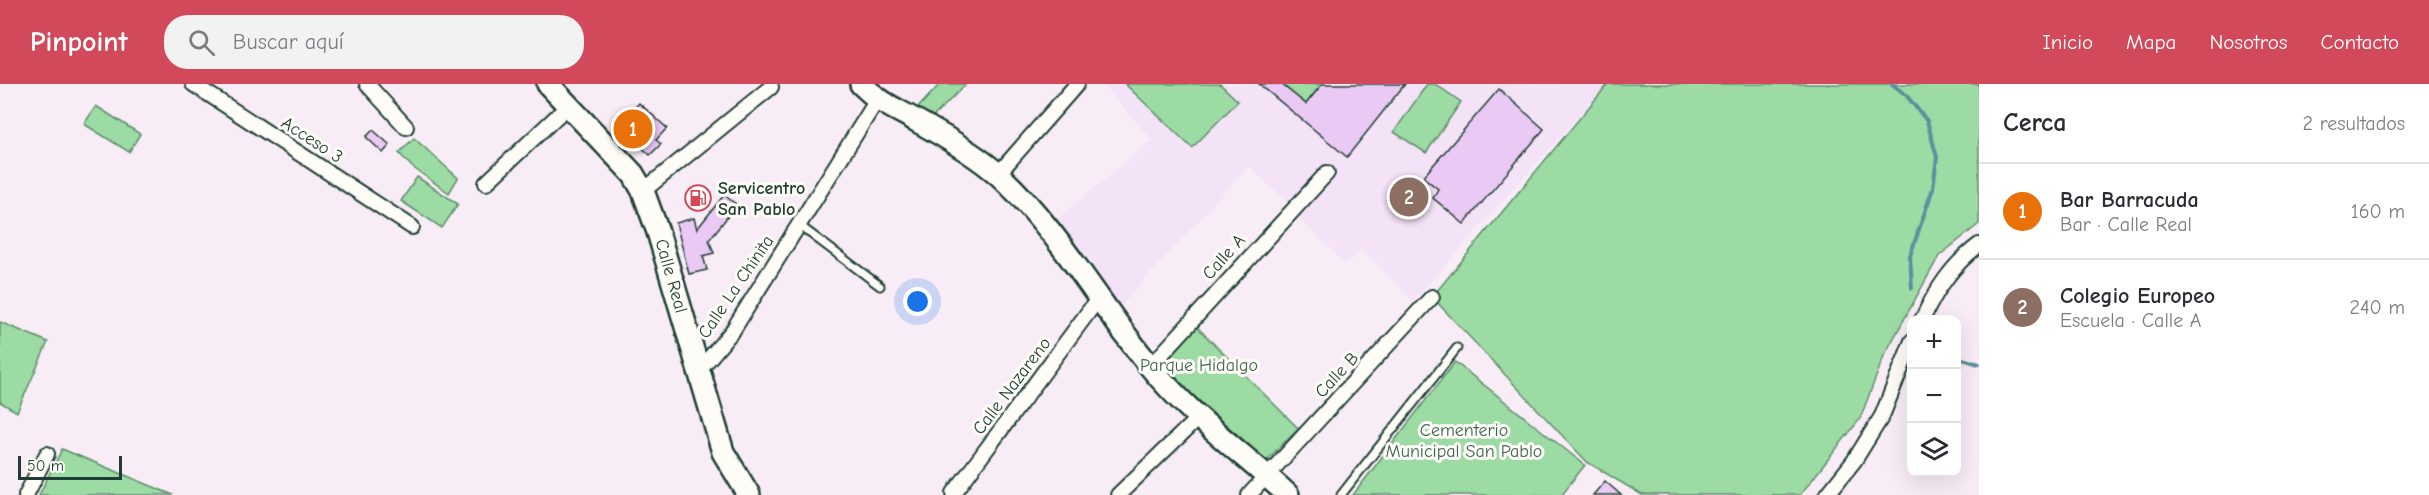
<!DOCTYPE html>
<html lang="es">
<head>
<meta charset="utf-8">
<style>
	:root { --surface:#fff; --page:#f2f2f3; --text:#2b2b33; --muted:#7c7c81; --line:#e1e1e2; --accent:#d1495b }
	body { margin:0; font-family:"Comic Neue",sans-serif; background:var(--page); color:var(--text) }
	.controls { position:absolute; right:18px; bottom:18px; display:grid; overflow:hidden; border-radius:12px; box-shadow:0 6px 24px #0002 }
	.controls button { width:54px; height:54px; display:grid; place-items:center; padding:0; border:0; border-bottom:2px solid var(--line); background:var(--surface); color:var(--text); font:30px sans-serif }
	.scale { position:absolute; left:18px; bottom:15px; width:104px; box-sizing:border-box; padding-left:6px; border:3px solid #1f3d34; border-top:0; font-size:16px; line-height:21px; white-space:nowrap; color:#1f3d34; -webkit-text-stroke:4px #fdfcf7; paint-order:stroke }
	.you { position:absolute; left:918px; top:218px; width:21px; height:21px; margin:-15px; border:4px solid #fff; border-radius:50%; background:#1a73e8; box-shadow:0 0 0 9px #1a73e833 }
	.badge { display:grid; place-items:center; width:39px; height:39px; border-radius:50%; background:var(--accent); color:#fff; font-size:20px; font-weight:700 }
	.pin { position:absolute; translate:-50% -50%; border:3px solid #fff; box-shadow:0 2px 6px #0006 }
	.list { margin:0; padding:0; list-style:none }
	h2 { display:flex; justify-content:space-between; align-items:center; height:78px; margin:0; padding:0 24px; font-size:26px }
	h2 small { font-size:20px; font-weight:400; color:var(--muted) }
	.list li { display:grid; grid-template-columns:39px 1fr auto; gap:18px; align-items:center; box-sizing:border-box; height:96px; padding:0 24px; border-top:2px solid var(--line) }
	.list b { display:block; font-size:22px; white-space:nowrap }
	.list p { margin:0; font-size:20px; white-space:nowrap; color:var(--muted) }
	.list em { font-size:20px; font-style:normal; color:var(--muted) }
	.icon { flex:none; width:33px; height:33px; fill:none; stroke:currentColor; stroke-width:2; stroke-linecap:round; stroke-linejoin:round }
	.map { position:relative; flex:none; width:1979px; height:411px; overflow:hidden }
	header { display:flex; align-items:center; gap:36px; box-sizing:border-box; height:84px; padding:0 30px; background:var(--accent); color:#fff }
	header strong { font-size:28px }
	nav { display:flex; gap:33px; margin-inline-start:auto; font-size:21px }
	.search { width:420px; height:54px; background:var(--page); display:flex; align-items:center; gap:15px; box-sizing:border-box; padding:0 21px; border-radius:24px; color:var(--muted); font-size:22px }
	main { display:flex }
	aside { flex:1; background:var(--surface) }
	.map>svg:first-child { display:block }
	.built { fill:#f4e2f6 }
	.green { fill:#9cdba3; stroke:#5e8c6c; stroke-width:1.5 }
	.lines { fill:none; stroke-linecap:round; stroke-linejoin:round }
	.stream { stroke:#5b909e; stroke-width:4 }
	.building { fill:#ebc9f5; stroke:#1f3d34; stroke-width:1.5 }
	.lane-casing { stroke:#1f3d34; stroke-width:11 }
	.street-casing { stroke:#1f3d34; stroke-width:18 }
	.primary-casing { stroke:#1f3d34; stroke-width:26 }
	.lane { stroke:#fdfcf7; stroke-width:7 }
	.street { stroke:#fdfcf7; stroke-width:14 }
	.primary { stroke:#fdfcf7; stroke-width:21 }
	.labels { text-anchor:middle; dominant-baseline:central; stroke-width:6; stroke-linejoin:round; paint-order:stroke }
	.street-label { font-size:18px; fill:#1f3d34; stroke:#fdfcf7 }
	.poi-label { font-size:18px; font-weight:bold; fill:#1f3d34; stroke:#fdfcf7; text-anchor:start }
	.park-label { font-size:18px; fill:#3e6450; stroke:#fdfcf7 }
</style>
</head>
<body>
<header>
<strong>Pinpoint</strong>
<div class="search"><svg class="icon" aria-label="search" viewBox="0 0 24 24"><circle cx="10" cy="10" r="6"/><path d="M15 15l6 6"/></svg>Buscar aquí</div>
<nav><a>Inicio</a><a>Mapa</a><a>Nosotros</a><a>Contacto</a></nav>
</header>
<main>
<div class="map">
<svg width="1979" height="411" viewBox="0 0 1979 411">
	<rect width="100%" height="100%" fill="#f8edf6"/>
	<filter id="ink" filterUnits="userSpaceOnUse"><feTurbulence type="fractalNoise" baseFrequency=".0167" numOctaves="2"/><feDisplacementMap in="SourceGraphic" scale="12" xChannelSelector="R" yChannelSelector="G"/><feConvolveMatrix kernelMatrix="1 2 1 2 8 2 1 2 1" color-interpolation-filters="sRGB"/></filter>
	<g filter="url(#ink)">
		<!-- built -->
		<polygon class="built" points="1102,0 1608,0 1413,217 1362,165 1345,180 1295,130 1316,109 1307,99 1286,117 1248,82 1119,224 1091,178 1057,135 1152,56"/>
		<!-- green -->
		<g class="green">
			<polygon points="940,0 966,0 929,37 915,27"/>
			<polygon points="1125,0 1220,0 1238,17 1192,64"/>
			<polygon points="1281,0 1322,0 1306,20"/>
			<polygon points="1427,0 1435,0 1461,18 1426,69 1394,48"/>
			<polygon points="1608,0 1979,0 1979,140 1939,172 1884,272 1860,335 1800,411 1642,411 1587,378 1432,213"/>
			<polygon points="96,22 140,50 129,68 84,40"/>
			<polygon points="414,54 458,94 449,109 412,83 399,69"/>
			<polygon points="417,93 458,120 442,144 401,117"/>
			<polygon points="0,238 48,258 17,328 0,318"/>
			<polygon points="1196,242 1298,344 1264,379 1160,281"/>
			<polygon points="1455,278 1585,381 1561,411 1353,411"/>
			<polygon points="62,365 173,411 39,411"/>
		</g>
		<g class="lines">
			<!-- stream -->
			<g class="stream">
				<polyline points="1892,0 1906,11 1927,37 1937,73 1933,104 1910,172 1912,204"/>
				<polyline points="1956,273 1979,280"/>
			</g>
		</g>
		<!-- building -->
		<g class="building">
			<polygon points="1259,0 1281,0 1306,20 1322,0 1405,0 1347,73"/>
			<polygon points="1499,5 1544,45 1464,140 1433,114 1438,105 1423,93"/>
			<polygon points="639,19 667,44 656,56 661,60 650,71 618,42"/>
			<polygon points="373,46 390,61 383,69 366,53"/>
			<polygon points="724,111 737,121 709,156 714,169 703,172 707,186 689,190 676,139 694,134 697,145"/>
			<polygon points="1605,397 1621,411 1593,411"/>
		</g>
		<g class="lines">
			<!-- lane casing -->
			<g class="lane-casing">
				<g id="lane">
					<polyline points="799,141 880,202"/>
					<polyline points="1341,411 1457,264"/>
				</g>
			</g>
			<!-- street casing -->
			<g class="street-casing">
				<g id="street">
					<polyline points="193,0 412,143"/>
					<polyline points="367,0 406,43"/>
					<polyline points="998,90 1077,0"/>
					<polyline points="486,99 569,21"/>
					<polyline points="643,107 771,3"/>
					<path d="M1922,236c14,-30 30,-55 57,-75"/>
					<polyline points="1150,283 1327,89"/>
					<polyline points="698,285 707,277 733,246 877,16"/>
					<polyline points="954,409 1098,215"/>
					<polyline points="26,411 47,370"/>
					<polyline points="1118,411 1198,334"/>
					<polyline points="1249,411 1432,213"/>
					<polyline points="1827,411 1854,377 1882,332 1912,257"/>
				</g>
			</g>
			<!-- primary casing -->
			<g class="primary-casing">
				<g id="primary">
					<polyline points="548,0 633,90 643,107 658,148 723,368 749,411"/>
					<path d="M861,0c19,19 33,24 56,37 27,15 61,35 83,55 60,56 98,127 149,189 40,50 92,87 139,130"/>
				</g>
			</g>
			<!-- lane -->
			<use href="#lane" class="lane"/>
			<!-- street -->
			<use href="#street" class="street"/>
			<!-- primary -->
			<use href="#primary" class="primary"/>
		</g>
	</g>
	<!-- icons -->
	<defs>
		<g id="fuel-ring" transform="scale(1.35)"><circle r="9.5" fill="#fdfcf7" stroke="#d1495b" stroke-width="1.5"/><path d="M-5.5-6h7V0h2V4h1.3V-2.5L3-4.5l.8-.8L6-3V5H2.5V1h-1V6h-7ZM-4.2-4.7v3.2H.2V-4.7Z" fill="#d1495b"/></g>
	</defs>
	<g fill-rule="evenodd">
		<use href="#fuel-ring" x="698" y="114"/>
	</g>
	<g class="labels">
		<!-- street labels -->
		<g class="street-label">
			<text transform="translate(312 56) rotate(33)">Acceso 3</text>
			<text transform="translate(1224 173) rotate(-48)">Calle A</text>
			<text transform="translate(671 192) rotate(74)">Calle Real</text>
			<text transform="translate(736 203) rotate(-56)">Calle La Chinita</text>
			<text transform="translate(1337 291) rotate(-47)">Calle B</text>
			<text transform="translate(1012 302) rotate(-53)">Calle Nazareno</text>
		</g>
		<!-- poi labels -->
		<g class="poi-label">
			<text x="718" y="104">Servicentro<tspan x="718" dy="21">San Pablo</tspan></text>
		</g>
		<!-- park labels -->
		<g class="park-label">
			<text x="1199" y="281">Parque Hidalgo</text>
			<text x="1464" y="346">Cementerio<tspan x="1464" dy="21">Municipal San Pablo</tspan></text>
		</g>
	</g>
</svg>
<div class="controls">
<button>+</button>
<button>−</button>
<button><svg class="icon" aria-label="layers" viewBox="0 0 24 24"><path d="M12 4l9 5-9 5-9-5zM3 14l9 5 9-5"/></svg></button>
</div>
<div class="scale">50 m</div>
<div class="you"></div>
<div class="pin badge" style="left:633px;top:45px;background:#e8710a">1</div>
<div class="pin badge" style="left:1409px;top:113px;background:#8d6e63">2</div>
</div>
<aside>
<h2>Cerca<small>2 resultados</small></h2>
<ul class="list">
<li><span class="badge" style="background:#e8710a">1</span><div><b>Bar Barracuda</b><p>Bar · Calle Real</p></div><em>160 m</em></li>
<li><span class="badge" style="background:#8d6e63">2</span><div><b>Colegio Europeo</b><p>Escuela · Calle A</p></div><em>240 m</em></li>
</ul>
</aside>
</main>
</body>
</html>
